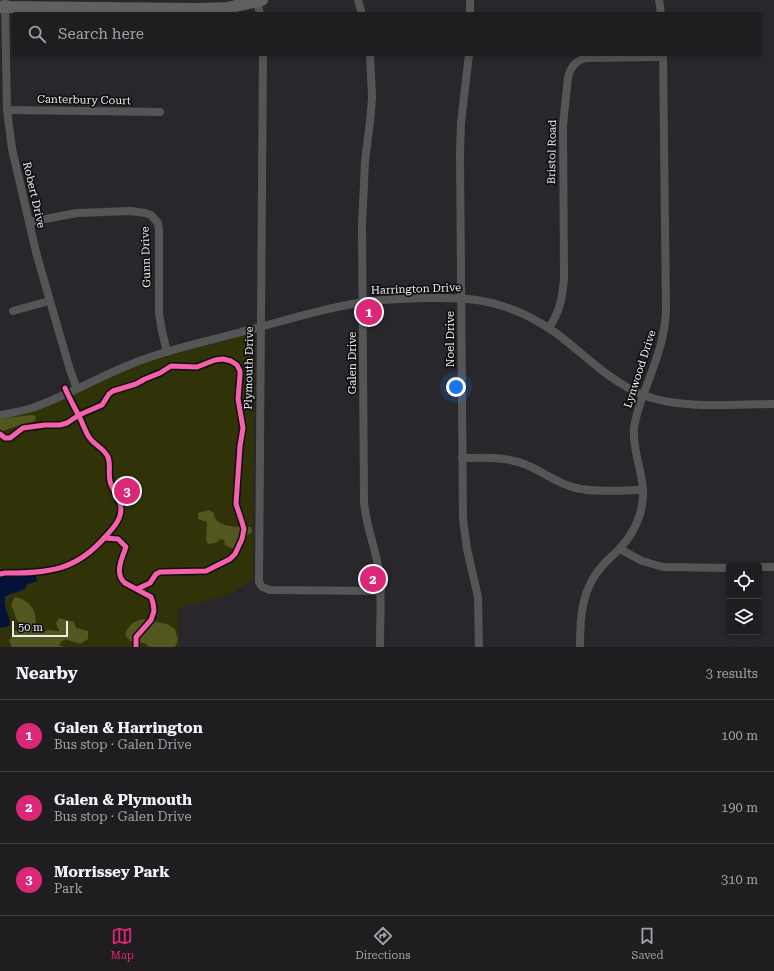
<!DOCTYPE html>
<html lang="en">
<head>
<meta charset="utf-8">
<style>
	:root { --surface:#1f1d20; --page:#2c2a2d; --text:#f1f3f6; --muted:#a1a2a5; --line:#3c3b3e; --accent:#db2777 }
	body { margin:0; font-family:"Roboto Serif",serif; background:var(--page); color:var(--text) }
	.controls { position:absolute; right:12px; bottom:12px; display:grid; overflow:hidden; border-radius:4px; box-shadow:0 2px 6px #0003 }
	.controls button { width:36px; height:36px; display:grid; place-items:center; padding:0; border:0; border-bottom:1px solid var(--line); background:var(--surface); color:var(--text); font:20px sans-serif }
	.scale { position:absolute; left:12px; bottom:10px; width:56px; box-sizing:border-box; padding-left:4px; border:2px solid #edeaf0; border-top:0; font-size:11px; line-height:14px; white-space:nowrap; color:#edeaf0; -webkit-text-stroke:3px #100f12; paint-order:stroke }
	.you { position:absolute; left:456px; top:387px; width:14px; height:14px; margin:-10px; border:3px solid #fff; border-radius:50%; background:#1a73e8; box-shadow:0 0 0 6px #1a73e833 }
	.badge { display:grid; place-items:center; width:26px; height:26px; border-radius:50%; background:var(--accent); color:#fff; font-size:13px; font-weight:700 }
	.pin { position:absolute; translate:-50% -50%; border:2px solid #fff; box-shadow:0 1px 4px #0006 }
	.list { margin:0; padding:0; list-style:none }
	h2 { display:flex; justify-content:space-between; align-items:center; height:52px; margin:0; padding:0 16px; font-size:17px }
	h2 small { font-size:13px; font-weight:400; color:var(--muted) }
	.list li { display:grid; grid-template-columns:26px 1fr auto; gap:12px; align-items:center; box-sizing:border-box; height:72px; padding:0 16px; border-top:1px solid var(--line) }
	.list b { display:block; font-size:15px; white-space:nowrap }
	.list p { margin:0; font-size:13px; white-space:nowrap; color:var(--muted) }
	.list em { font-size:13px; font-style:normal; color:var(--muted) }
	.icon { flex:none; width:22px; height:22px; fill:none; stroke:currentColor; stroke-width:2; stroke-linecap:round; stroke-linejoin:round }
	.map { position:relative; flex:none; width:774px; height:647px; overflow:hidden }
	.search { position:absolute; background:var(--surface); box-shadow:0 2px 6px #0003; left:12px; right:12px; top:12px; height:44px; display:flex; align-items:center; gap:10px; box-sizing:border-box; padding:0 14px; border-radius:4px; color:var(--muted); font-size:15px }
	.sheet { height:268px; background:var(--surface) }
	nav { display:flex; justify-content:space-around; align-items:center; box-sizing:border-box; height:56px; border-top:1px solid var(--line); background:var(--surface); font-size:11px; color:var(--muted) }
	nav a { display:grid; justify-items:center; gap:2px }
	nav .on { color:var(--accent) }
	.map>svg:first-child { display:block }
	.green { fill:#2f3307 }
	.forest { fill:#51571f }
	.water { fill:#04123a }
	.lines { fill:none; stroke-linecap:round; stroke-linejoin:round }
	.street { stroke:#545656; stroke-width:8 }
	.secondary { stroke:#5f6060; stroke-width:12 }
	.cycleway-casing { stroke:#100f12; stroke-width:8 }
	.cycleway { stroke:#f560ab; stroke-width:5 }
	.labels { text-anchor:middle; dominant-baseline:central; stroke-width:3.5; stroke-linejoin:round; paint-order:stroke }
	.street-label { font-size:11px; fill:#edeaf0; stroke:#100f12 }
</style>
</head>
<body>
<div class="map">
<svg width="774" height="647" viewBox="0 0 774 647">
	<rect width="100%" height="100%" fill="#29272b"/>
	<!-- green -->
	<polygon class="green" points="255,332 253,579 231,594 179,608 179,647 0,647 0,419 34,412 122,372 148,362"/>
	<!-- forest -->
	<g class="forest">
		<polygon points="31,415 36,416 35,421 17,426 0,432 0,419"/>
		<path d="M209,510l5,3c-1,15 26,14 37,14l1,5 -11,8 -6,10 -10,-5 -1,-5 -4,-1 -4,4 -7,1 -3,-3 1,-19 -9,-3v-6z"/>
		<path d="M15,597c10,2 18,8 20,18 2,9 -1,10 6,18l7,-3 11,1 -3,-8 3,-5 15,4 2,6 12,3v8l-8,5 -15,-5 -6,5 1,2 5,1h-53l-3,-6 10,-16 -8,-20z"/>
		<path d="M143,619l24,5 8,5 3,11 -3,7h-25l-6,-4 -14,-2 -5,-6c3,-9 8,-14 18,-16z"/>
	</g>
	<!-- water -->
	<path class="water" d="M21,576h15l1,5 -11,4v3c-6,5 -15,4 -21,9 -2,12 5,17 5,28l-4,2 -6,1v-51z"/>
	<g class="lines">
		<!-- street -->
		<g class="street">
			<polyline points="5,0 7,110 12,149 37,256 70,370 77,389"/>
			<polyline points="358,0 362,14"/>
			<polyline points="470,0 470,14"/>
			<polyline points="659,0 661,14"/>
			<polyline points="257,2 260,14"/>
			<polyline points="263,54 259,582 262,587 270,590 381,591"/>
			<path d="M370,54l2,44 -2,24 -5,39 -3,64 2,277c2,25 12,46 15,70 3,25 1,50 1,75"/>
			<polyline points="469,54 461,123 460,153 463,519 467,549 478,597 479,647"/>
			<polyline points="7,110 160,112"/>
			<polyline points="29,222 77,213 131,211 145,213 151,215 158,223 159,229 159,314 162,331 167,352"/>
			<polyline points="13,311 49,301"/>
			<path d="M549,328c11,-17 13,-29 15,-49l-1,-154 5,-48c3,-10 7,-16 18,-19l77,-1"/>
			<path d="M0,415c11,-2 22,-4 32,-7 35,-12 68,-32 102,-45 34,-14 71,-21 107,-31 44,-11 87,-26 133,-31 16,-2 33,-2 49,-3 18,0 36,-1 54,2 28,4 55,16 79,33 28,21 54,49 87,62 39,15 90,9 131,9"/>
			<path d="M462,458c23,0 46,-2 67,8 16,7 29,18 47,22 21,5 45,2 67,2"/>
			<polyline points="620,549 642,561 663,567 729,568"/>
			<polyline points="759,567 774,567"/>
			<path d="M580,647c0,-30 1,-58 23,-82 5,-6 12,-11 17,-17 9,-9 16,-21 20,-34 10,-32 -8,-55 -6,-86 2,-16 8,-29 13,-43 9,-24 18,-48 19,-74l-3,-257"/>
		</g>
		<!-- secondary -->
		<polyline class="secondary" points="0,7 199,9 227,8 262,0"/>
		<!-- cycleway casing -->
		<g class="cycleway-casing">
			<g id="cycleway">
				<polyline points="0,434 5,438 10,438 23,428 45,425 60,425 67,423 79,415 102,405 109,394 113,391 136,384 145,379 160,373 171,366 197,367 215,360 223,359 231,361 237,365 240,371 240,375 238,399 243,428 240,446 236,504 242,522 244,529 242,539 235,554 230,559 206,571 160,572 156,574 150,583 137,589"/>
				<path d="M104,538l14,1 8,8c-4,11 -12,27 -1,36l26,14 2,6 1,8 -3,9 -15,17v10"/>
				<path d="M0,574l5,-1c44,0 71,-2 101,-37 7,-8 15,-16 15,-27 0,-10 -9,-18 -11,-28 -2,-8 1,-16 -2,-24 -4,-9 -14,-12 -19,-20 -4,-6 -6,-13 -9,-19 -5,-10 -11,-20 -15,-30"/>
			</g>
		</g>
		<!-- cycleway -->
		<use href="#cycleway" class="cycleway"/>
	</g>
	<g class="labels">
		<!-- street labels -->
		<g class="street-label">
			<text transform="translate(84 100) rotate(1)">Canterbury Court</text>
			<text transform="translate(552 152) rotate(-89)">Bristol Road</text>
			<text transform="translate(34 195) rotate(77)">Robert Drive</text>
			<text transform="translate(146 257) rotate(-92)">Gunn Drive</text>
			<text transform="translate(416 289) rotate(-2)">Harrington Drive</text>
			<text transform="translate(450 339) rotate(-90)">Noel Drive</text>
			<text transform="translate(352 363) rotate(-90)">Galen Drive</text>
			<text transform="translate(249 368) rotate(-89)">Plymouth Drive</text>
			<text transform="translate(640 369) rotate(-72)">Lynwood Drive</text>
		</g>
	</g>
</svg>
<div class="controls">
<button><svg class="icon" aria-label="locate" viewBox="0 0 24 24"><circle cx="12" cy="12" r="6"/><path d="M12 2v4M12 18v4M2 12h4M18 12h4"/></svg></button>
<button><svg class="icon" aria-label="layers" viewBox="0 0 24 24"><path d="M12 4l9 5-9 5-9-5zM3 14l9 5 9-5"/></svg></button>
</div>
<div class="scale">50 m</div>
<div class="you"></div>
<div class="pin badge" style="left:369px;top:312px">1</div>
<div class="pin badge" style="left:373px;top:579px">2</div>
<div class="pin badge" style="left:127px;top:491px">3</div>
<div class="search"><svg class="icon" aria-label="search" viewBox="0 0 24 24"><circle cx="10" cy="10" r="6"/><path d="M15 15l6 6"/></svg>Search here</div>
</div>
<section class="sheet">
<h2>Nearby<small>3 results</small></h2>
<ul class="list">
<li><span class="badge">1</span><div><b>Galen &amp; Harrington</b><p>Bus stop · Galen Drive</p></div><em>100 m</em></li>
<li><span class="badge">2</span><div><b>Galen &amp; Plymouth</b><p>Bus stop · Galen Drive</p></div><em>190 m</em></li>
<li><span class="badge">3</span><div><b>Morrissey Park</b><p>Park</p></div><em>310 m</em></li>
</ul>
</section>
<nav>
<a class="on"><svg class="icon" aria-label="map" viewBox="0 0 24 24"><path d="M3 6l6-2 6 2 6-2v14l-6 2-6-2-6 2zM9 4v14M15 6v14"/></svg>Map</a>
<a><svg class="icon" aria-label="directions" viewBox="0 0 24 24"><path d="M12 3l9 9-9 9-9-9zM9 14v-3h6M13 9l2 2-2 2"/></svg>Directions</a>
<a><svg class="icon" aria-label="saved" viewBox="0 0 24 24"><path d="M7 4h10v16l-5-4-5 4z"/></svg>Saved</a>
</nav>
</body>
</html>
